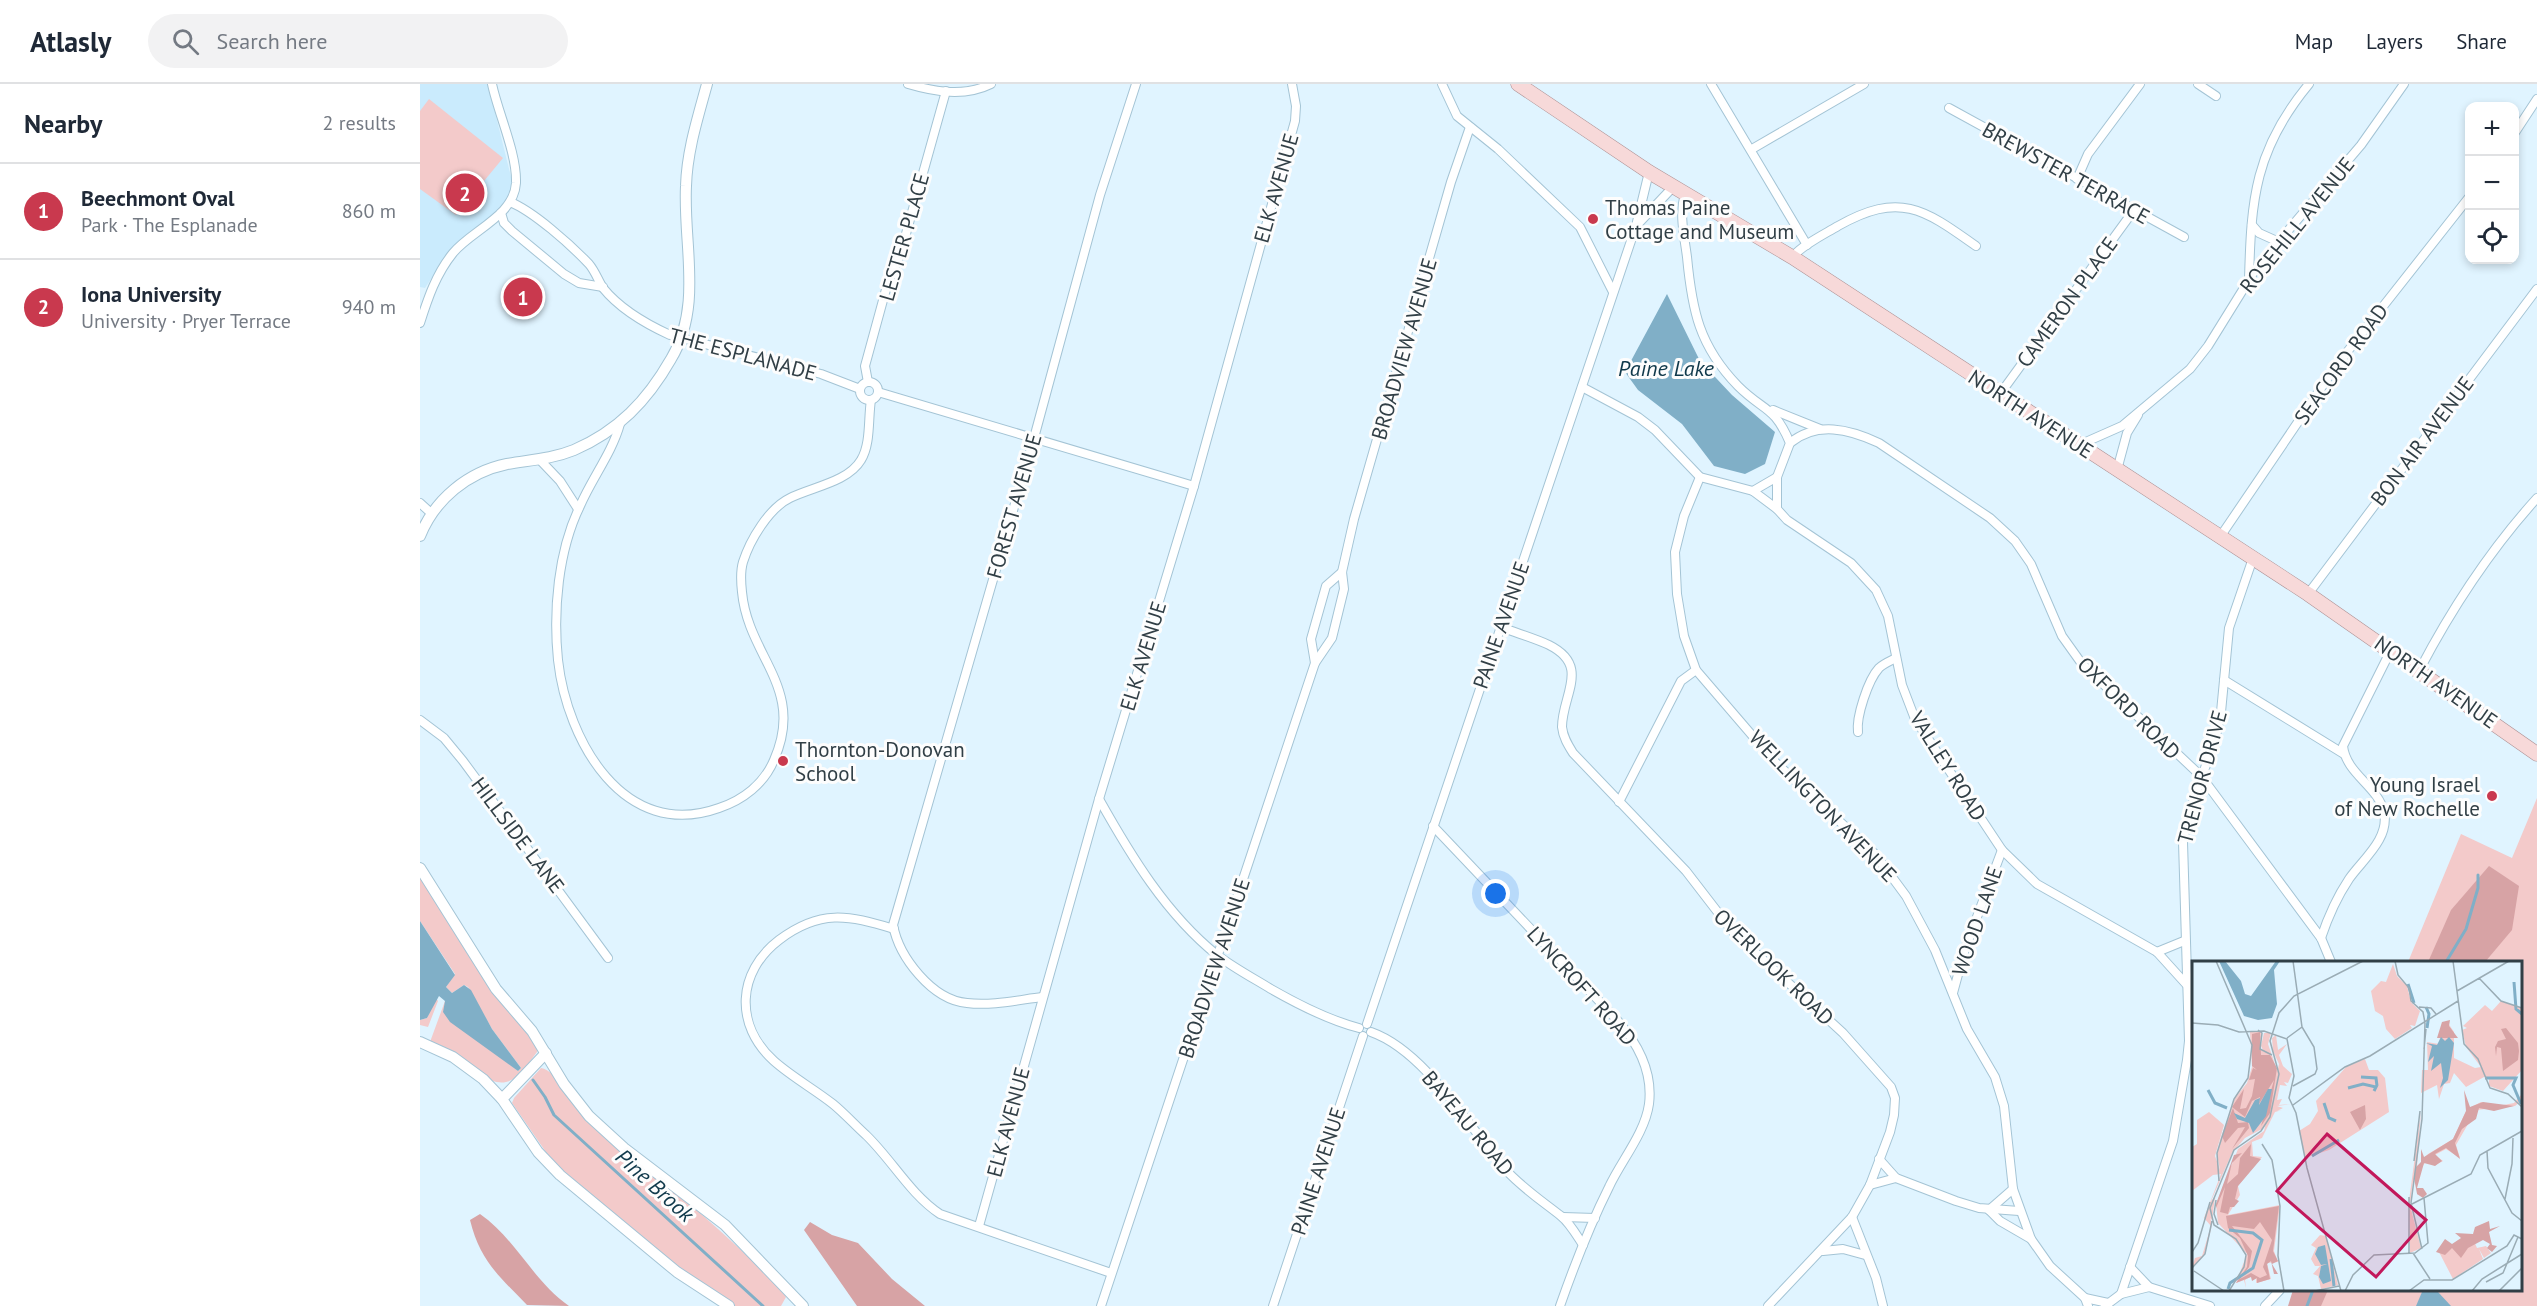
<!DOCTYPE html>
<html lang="en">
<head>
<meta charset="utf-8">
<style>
	:root { --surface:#fff; --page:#f2f2f3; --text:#1f2937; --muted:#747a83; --line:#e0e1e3; --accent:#c9394e }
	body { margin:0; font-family:"PT Sans",sans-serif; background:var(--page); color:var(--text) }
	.controls { position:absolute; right:18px; top:18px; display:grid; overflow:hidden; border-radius:12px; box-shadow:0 3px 9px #0003 }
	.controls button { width:54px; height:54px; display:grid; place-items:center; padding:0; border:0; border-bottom:2px solid var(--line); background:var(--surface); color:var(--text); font:30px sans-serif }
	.you { position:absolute; left:1076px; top:810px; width:21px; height:21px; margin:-15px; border:4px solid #fff; border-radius:50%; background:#1a73e8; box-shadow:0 0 0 9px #1a73e833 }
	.badge { display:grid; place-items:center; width:39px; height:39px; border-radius:50%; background:var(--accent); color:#fff; font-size:20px; font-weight:700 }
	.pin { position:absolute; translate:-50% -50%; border:3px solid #fff; box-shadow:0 2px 6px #0006 }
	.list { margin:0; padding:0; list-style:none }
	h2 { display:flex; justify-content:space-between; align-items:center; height:78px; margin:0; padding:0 24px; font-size:26px }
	h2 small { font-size:20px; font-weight:400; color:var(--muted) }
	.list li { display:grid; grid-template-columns:39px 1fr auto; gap:18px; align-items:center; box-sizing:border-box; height:96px; padding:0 24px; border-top:2px solid var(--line) }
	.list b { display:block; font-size:22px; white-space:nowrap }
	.list p { margin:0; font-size:20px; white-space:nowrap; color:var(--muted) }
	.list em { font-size:20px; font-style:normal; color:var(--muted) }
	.icon { flex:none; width:33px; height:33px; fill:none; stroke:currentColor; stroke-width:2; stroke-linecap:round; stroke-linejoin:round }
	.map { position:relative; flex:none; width:2117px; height:1222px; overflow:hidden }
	header { display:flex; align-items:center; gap:36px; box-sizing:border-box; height:84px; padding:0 30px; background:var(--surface); border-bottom:2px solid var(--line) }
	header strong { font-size:28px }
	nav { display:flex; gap:33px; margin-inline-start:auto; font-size:21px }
	.search { width:420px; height:54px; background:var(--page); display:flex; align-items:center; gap:15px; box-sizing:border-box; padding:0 21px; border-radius:33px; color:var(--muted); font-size:22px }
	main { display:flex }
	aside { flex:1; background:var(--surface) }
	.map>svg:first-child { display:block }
	.built { fill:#caebfd }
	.green { fill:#f3caca }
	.forest { fill:#d7a3a5 }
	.water { fill:#80afc7 }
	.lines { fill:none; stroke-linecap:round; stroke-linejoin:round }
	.stream { stroke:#80afc7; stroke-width:3 }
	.minor-casing { stroke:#a4c4d5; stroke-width:10 }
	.tertiary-casing { stroke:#a4c4d5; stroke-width:12 }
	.primary-casing { stroke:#ae9295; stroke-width:15 }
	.minor { stroke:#fff; stroke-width:8 }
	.tertiary { stroke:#fff; stroke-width:10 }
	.primary { stroke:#f7d9d9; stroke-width:14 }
	.poi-dot { fill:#c9394e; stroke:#fdfdfd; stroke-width:2 }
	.labels { text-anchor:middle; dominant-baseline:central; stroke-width:6; stroke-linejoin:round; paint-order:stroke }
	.street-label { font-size:21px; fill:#313f46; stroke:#fdfdfd }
	.poi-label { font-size:21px; fill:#313f46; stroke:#fdfdfd; text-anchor:start }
	.water-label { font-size:22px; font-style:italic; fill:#10394b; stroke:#fdfdfd }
	.inset-river { fill:none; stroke:#80afc7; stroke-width:3 }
	.inset-road { fill:none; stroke:#9aacb5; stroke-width:1.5 }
	.view { fill:#c2185b; fill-opacity:0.15; stroke:#c2185b; stroke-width:3 }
	.inset-edge { fill:none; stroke:#313f46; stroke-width:3 }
</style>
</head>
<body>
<header>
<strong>Atlasly</strong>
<div class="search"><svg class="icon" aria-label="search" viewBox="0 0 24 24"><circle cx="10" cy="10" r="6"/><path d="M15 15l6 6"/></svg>Search here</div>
<nav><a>Map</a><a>Layers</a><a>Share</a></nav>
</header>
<main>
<aside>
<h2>Nearby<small>2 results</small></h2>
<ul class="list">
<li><span class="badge">1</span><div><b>Beechmont Oval</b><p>Park · The Esplanade</p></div><em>860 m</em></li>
<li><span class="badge">2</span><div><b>Iona University</b><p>University · Pryer Terrace</p></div><em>940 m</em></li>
</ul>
</aside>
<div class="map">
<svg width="2117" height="1222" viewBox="0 0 2117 1222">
	<rect width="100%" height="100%" fill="#e0f4ff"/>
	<!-- built -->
	<polygon class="built" points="0,0 68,0 93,101 88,116 78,128 27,171 5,204 0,203"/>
	<!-- green -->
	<g class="green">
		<polygon points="9,15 83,74 36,131 0,105 0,27"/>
		<polygon points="2117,714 2117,1222 1871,1222 1877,1206 2100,1206 2100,878 1988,878 2041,750 2092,774"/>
		<path d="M0,789l118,173 -1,6c-12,16 -24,38 -46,28l-61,-38 15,-41 50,51 23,19 3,-3 -29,-39 -24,-42 -4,-2 -12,8 -6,-6 9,-13 -35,-53z"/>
		<polygon points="16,914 18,917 8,943 0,941 0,936 7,934"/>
		<path d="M121,984c16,2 32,37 46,49 67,56 134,111 196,174l3,6 -5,9h-46l-32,-19 -144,-116 -47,-68 2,-5z"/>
	</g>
	<!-- forest -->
	<g class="forest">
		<polygon points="2069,782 2099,802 2092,846 2065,878 2008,878 2031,826"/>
		<path d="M60,1130c36,25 53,67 89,92l-42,-1c-28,-29 -47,-44 -57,-85z"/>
		<polygon points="390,1138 412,1151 438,1159 472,1195 505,1222 437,1222 384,1146"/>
		<polygon points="1873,1206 1908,1206 1901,1222 1868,1222"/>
	</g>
	<!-- water -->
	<g class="water">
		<polygon points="1247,210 1280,277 1312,311 1355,348 1345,380 1325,390 1294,382 1262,340 1218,306 1205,288"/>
		<polygon points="0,837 35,891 26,903 32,909 44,901 51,906 72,945 101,984 98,987 30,938 23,928 25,917 19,912 7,934 0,936"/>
		<polygon points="2009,1206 2018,1208 2031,1222 1996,1222 2002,1208"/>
	</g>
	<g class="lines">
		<!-- stream -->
		<g class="stream">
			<polyline points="2026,878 2046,845 2058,804 2058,791"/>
			<polyline points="113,996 125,1013 134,1031 343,1222"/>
			<polyline points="1887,1222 1893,1206"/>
		</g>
		<!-- minor casing -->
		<g class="minor-casing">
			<g id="minor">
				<path d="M488,0c27,8 57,13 83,0"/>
				<polyline points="1022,0 1037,32 1078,65 1160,143 1193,208"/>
				<polyline points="1291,0 1387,161"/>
				<polyline points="1778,0 1796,12"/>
				<polyline points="1529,24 1764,153"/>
				<polyline points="2094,50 2117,15"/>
				<polyline points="1332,65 1444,0"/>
				<polyline points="1657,95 1668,70 1720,0"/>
				<path d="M1265,109c-6,22 -1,41 2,64 5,53 12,89 51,129 26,26 36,19 52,57l-13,34v32l10,11 64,43 25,27 12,26 14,69 13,34 87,131 35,34 120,68 29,32"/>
				<path d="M90,118c23,9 61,43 79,62 6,7 9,16 14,24 17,21 43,36 67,47l151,39 39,15"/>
				<polyline points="81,129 84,139 92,147 144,190 159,199 183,203"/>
				<polyline points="1832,141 1839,149 1859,158"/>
				<polyline points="1216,142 1254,102"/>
				<path d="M1372,173c12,-13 31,-22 46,-31 62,-35 86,-17 138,20"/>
				<path d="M1829,196c2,-81 6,-131 60,-196"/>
				<path d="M0,239c8,-25 16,-49 33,-70 19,-23 61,-37 63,-70 1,-30 -18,-70 -24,-99"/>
				<circle cx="449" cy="307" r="9"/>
				<polyline points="448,298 445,282 468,198 480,171 526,7"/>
				<polyline points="1162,303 1218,333 1235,346 1280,393 1333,407 1357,425"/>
				<polyline points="458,308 774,402"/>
				<polyline points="1580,310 1714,126"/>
				<polyline points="1353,326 1400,345"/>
				<path d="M200,340c-8,29 -28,54 -40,82 -22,45 -27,105 -22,154 9,81 66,182 161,148 24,-8 45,-24 55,-48 32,-72 -26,-103 -32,-168 -1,-9 -2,-20 1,-30 7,-22 26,-54 47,-64 22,-11 58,-16 71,-38 10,-16 7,-42 10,-60"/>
				<path d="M1370,359c27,-22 59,-14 89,0l111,75 25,23 16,23 31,72 20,28 119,112 120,162 10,24"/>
				<polyline points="1659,361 1702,342 1770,285 1788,262 1837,183 1941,61 1984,0"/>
				<polyline points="120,376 140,397 158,425"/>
				<polyline points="1697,386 1707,349 1718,331"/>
				<polyline points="1280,393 1264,432 1255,468 1257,510 1264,552 1276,586 1355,678 1455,770 1486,812 1515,866 1547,945 1575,993 1584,1022 1593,1105 1611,1155 1630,1182 1665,1214 1668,1222"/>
				<polyline points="1333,407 1357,393"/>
				<polyline points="0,419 11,429"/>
				<polyline points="1800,453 1916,282 2050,112"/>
				<polyline points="1888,510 2117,205"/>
				<path d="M1081,543c15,6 33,11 48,18 42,21 13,50 13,82 1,10 6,18 11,26l113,118 47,61 110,101 48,54 4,11 -1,17 -4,17 -20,53 -18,32 -84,89"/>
				<polyline points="895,579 891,555 906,502 922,488"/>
				<path d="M2000,585c32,-61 70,-119 117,-171"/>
				<polyline points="1804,596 1924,670"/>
				<polyline points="0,636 24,654 43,677 188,874"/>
				<path d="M1438,648c-2,-15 10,-52 21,-64 4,-4 11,-7 17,-10"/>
				<path d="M679,715c32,57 67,115 118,156 17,13 36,23 54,34 28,16 57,31 88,39"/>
				<polyline points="1199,718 1261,597 1276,586"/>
				<path d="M1013,742l185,195c20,23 35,51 31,83 -4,29 -28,57 -40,83 -19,38 -35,79 -49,119"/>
				<path d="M474,845c-46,-14 -74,-20 -115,11 -42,32 -45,85 -5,121 18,16 40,28 59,43 11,9 22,21 33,31 26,25 44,59 74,79l171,59"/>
				<path d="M1901,854c7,-21 16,-41 28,-59 13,-19 41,-40 35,-67 -6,-26 -38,-38 -41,-66l48,-96"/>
				<polyline points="1737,868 1764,857"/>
				<polyline points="1533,909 1545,865 1582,766"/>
				<path d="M622,913c-24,3 -51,9 -75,6 -35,-3 -68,-46 -74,-78l141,-487 66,-243 36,-111"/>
				<polyline points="947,940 1216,142 1229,88"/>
				<path d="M951,948c54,19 98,95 134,137 16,18 37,32 56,47 9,7 16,20 22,29"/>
				<polyline points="1459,1075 1476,1094 1536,1117 1559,1124 1599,1127"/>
				<polyline points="1450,1101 1476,1094"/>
				<polyline points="1569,1126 1580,1137 1611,1155"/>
				<polyline points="1569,1126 1593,1105"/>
				<polyline points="1143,1133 1175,1134"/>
				<polyline points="1432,1133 1456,1194 1463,1222"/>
				<polyline points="559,1142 679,715 774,402 875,37 876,22 872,0"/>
				<polyline points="1403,1167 1423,1165 1445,1171"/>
				<polyline points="1710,1183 1729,1203"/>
				<polyline points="1701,1210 1729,1203 1790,1222"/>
				<polyline points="1665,1214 1688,1219"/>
				<polyline points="681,1222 895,579 912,554 924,505 922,488 934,435 1031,98 1050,43"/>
				<polyline points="853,1222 943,952"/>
				<polyline points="1685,1222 1701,1210 1753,1057 1767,976 1769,957 1763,758 1767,736 1796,652 1801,628 1809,544 1833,474"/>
				<polyline points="1845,1222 1860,1206"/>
			</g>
		</g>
		<!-- tertiary casing -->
		<g class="tertiary-casing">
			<g id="tertiary">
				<path d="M0,452c15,-37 48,-64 87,-72 23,-4 45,-5 67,-14 44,-19 73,-49 97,-91 32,-53 12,-115 15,-173 1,-35 12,-69 21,-102"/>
				<polyline points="0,784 76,905 112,947 144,1000 169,1032 204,1064 305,1141 383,1222"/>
				<polyline points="0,958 33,973 63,995 82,1015 118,1068 140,1091 257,1188 309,1222"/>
				<polyline points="82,1015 126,969"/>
			</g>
		</g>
		<!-- primary casing -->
		<g class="primary-casing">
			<polyline id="primary" points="1098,0 1229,88 1372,173 1888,510 2117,670"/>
		</g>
		<!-- minor -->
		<use href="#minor" class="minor"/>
		<!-- tertiary -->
		<use href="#tertiary" class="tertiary"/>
		<!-- primary -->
		<use href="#primary" class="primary"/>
	</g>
	<!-- markers -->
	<g class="poi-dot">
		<circle cx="1173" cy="135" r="6"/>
		<circle cx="363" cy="677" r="6"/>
		<circle cx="2072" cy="712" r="6"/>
	</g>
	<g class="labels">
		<!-- street labels -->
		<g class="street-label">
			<text transform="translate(1646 89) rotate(29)">BREWSTER TERRACE</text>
			<text transform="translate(856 104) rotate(-74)">ELK AVENUE</text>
			<text transform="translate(1877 141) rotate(-51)">ROSEHILL AVENUE</text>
			<text transform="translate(484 153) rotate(-74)">LESTER PLACE</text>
			<text transform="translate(1647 218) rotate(-54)">CAMERON PLACE</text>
			<text transform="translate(984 265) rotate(-74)">BROADVIEW AVENUE</text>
			<text transform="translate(323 270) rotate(15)">THE ESPLANADE</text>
			<text transform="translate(1921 280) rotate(-54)">SEACORD ROAD</text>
			<text transform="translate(1611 330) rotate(33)">NORTH AVENUE</text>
			<text transform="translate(2002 357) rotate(-53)">BON AIR AVENUE</text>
			<text transform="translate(594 422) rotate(-74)">FOREST AVENUE</text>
			<text transform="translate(1081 541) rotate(-71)">PAINE AVENUE</text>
			<text transform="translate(723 572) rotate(-73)">ELK AVENUE</text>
			<text transform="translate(2016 598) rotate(35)">NORTH AVENUE</text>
			<text transform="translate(1709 624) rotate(45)">OXFORD ROAD</text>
			<text transform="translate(1528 682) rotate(58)">VALLEY ROAD</text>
			<text transform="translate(1782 693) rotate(-75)">TRENOR DRIVE</text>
			<text transform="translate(1403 722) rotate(46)">WELLINGTON AVENUE</text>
			<text transform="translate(98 751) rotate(53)">HILLSIDE LANE</text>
			<text transform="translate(1557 837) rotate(-71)">WOOD LANE</text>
			<text transform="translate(1354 883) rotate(44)">OVERLOOK ROAD</text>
			<text transform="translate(794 884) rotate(-72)">BROADVIEW AVENUE</text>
			<text transform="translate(1162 902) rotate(48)">LYNCROFT ROAD</text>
			<text transform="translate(588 1038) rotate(-75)">ELK AVENUE</text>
			<text transform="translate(1048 1039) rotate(50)">BAYEAU ROAD</text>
			<text transform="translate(898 1087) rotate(-72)">PAINE AVENUE</text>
		</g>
		<!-- poi labels -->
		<g class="poi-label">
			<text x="1185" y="123">Thomas Paine<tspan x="1185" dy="24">Cottage and Museum</tspan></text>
			<text x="375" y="665">Thornton-Donovan<tspan x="375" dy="24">School</tspan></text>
			<text x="2060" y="700" text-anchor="end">Young Israel<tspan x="2060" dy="24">of New Rochelle</tspan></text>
		</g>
		<!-- water labels -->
		<g class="water-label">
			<text x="1246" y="284">Paine Lake</text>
			<text transform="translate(235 1101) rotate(42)">Pine Brook</text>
		</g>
	</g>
	<!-- overview -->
	<g transform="translate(1772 877)">
		<rect width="330" height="330" fill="#e0f4ff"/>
		<path d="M201,3l4,12 10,10 4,16 9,9 -5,15 -5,-1 2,3 -17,11 -9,-10 -3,-13 -8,-5 -4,-20 10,-10 5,1zM309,40l21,7v62l-19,21 -14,-5v-7l-5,-2 -18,10 -12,-14 -4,10 -6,1 -5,15 -2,-14 -16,8 1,-23h6l-1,-28 12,2 3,-20 6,-1 6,9v26l21,10 6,-1 -15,-20 -4,-17 5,-2 -4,-2 22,-21 7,6zM58,71h12l-3,16 5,4 -3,-6 3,-13h7l-3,11 10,29 -8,43 -8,13 -17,9 -13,15 -21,48 4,-4 -3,23 -2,-2 2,5 -1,6 -6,24 -4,6 -9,8 3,-9 7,-2 9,-30 -7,-8 17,-44 -8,1 -21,16v-44l5,-3v-24l12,-8 15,13 -9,31 5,14 -3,-16 3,-14 15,-42 12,-15 5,-16zM84,74l2,15 9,-6 -8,11 4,11 9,8 -4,9 -4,-1 3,4 -7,-1 -3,15 5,-1 -3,6 12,-1 -14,2 6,2 -6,3 5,-1 -7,2 -13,26 -10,4 1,14 9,1 -24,29 2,9 -12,20 52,-10 -6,46 4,11 -11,1 4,16 -15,4v-5l-6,-1 -5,3 1,8 -2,-8 -8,3 11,-29 -29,-31 -2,-19 22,-55 26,-18 15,-67 -6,-13 -1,-13zM173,98l4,11h9l7,8 4,34 -60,38 -24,8 -6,-27 11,-7 8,-13 -2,-10 30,-34zM330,133v6l-7,6 -39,4 -20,35 4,13 -14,-9 -11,6 8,6 -8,4 -4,-7 -7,6 -11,17 -3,24 11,43 -11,5 -1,-52 12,-90 -4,56 11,-13 25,-15 14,-30 14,-7 17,4 16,-3zM128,274l6,1 12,49 -17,4 -3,-13 -5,-2 7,-8h-5l-4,-7 5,-11 -5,-3zM281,278l4,9 9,-2 5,7 -7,5 -5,-9 4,10 -30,20 -14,-27z" fill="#f3caca"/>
		<path d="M258,59l-1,6 9,12h-21l5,-16zM314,67l12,15 1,8 -1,9 -15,11 -2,-23 -4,-1 -1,9 -1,-9 3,-6 8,-2 -5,-10zM68,71l1,23h9l7,13 -7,45 -9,13 13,-46 -15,24 1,-7 -8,4 -7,16 -13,-10 12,-18 -4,20 6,-1 6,-12 3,-17 -6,1 4,-12 4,2 -5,-4v-32zM272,129l6,17 13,-5 31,4 -20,5 -15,-3 -3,11 -14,10 -7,14 5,16 -14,-11 -11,6 7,7 -7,5 -11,-3 -7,25h6l4,6 -4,4 -6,-4 1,5 -4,-21 2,-11 5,-5v-13l3,8 29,-18 13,-28zM173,144l1,14 -6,11 -10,-18zM41,147l5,15 10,-1 1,6 -17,21 13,-22 -7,1 -13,15 -3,-7zM59,183l-1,12 11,3 -23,27 -3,13 4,2 -5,6h-4l-2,7 -8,-2 5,-25 -9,21v-4l18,-49 8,-2 -10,10 -5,21 11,-10 2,-16zM87,245l-6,45 5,10 -6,3 6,10h-4l-3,-13 -4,3 3,15 -13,4v-5l-5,3 -1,-4 -15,6 11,-16 1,-11 -8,-18 -12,-10 -2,-12zM68,261l12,18 -9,27 4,8 -7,3 -9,-5 -11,6 9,-12 3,-16 -20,-25 22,3zM297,260l1,8 10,-3 -11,6 3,13 5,1 -5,6 -5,-4 3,-4 -7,-4 -15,8 -7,10 -9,-10 -7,7 -9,-3 9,-13 7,5 9,-6 -6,-5 18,1 2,-7z" fill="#d7a3a5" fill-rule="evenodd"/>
		<path d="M27,0h6l16,20 4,13 6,2 25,-35h4l-6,9 3,34 -5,14 -14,2 -14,-4zM249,76l4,4 4,-4 5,6 -6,37 -8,8 3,-10 -2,-15 -10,8 3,-15 -6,6 4,-16 -6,-3 11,2zM76,128h4l-6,27 -13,17 -4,-10 -12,-4 -3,-6 11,5 10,-18 5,-2 -1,7zM133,284l6,36 -8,3 -4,-7 2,-11 6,-2 -6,1 -6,-11 3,-7z" fill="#80afc7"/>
		<path class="inset-river" d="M322,21l2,27 6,5M216,23l6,19M234,46l3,7 -2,14M169,116l15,1 1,8M293,117h31l-3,7 8,19M156,127l15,-4 13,3 -2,4M16,129l7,13 12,5M132,142l5,15 7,3M120,195l27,-16M139,298l3,27M36,328l2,-6 23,-15 9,-28 -9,-7 -24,-3"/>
		<path class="inset-road" d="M24,0l36,84 -4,33 -14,21 -17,54 2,28M203,0l3,14 11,13 2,13 12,11 2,11M261,0l11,83 14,15 12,29 18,6 14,13M287,17l22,23 21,7M265,30l52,-30M227,46l12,1 5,6M0,62l26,2 21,7 25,-1 23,8 7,37 -5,22 7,15 11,55 34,123M66,69l4,3 -2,16 12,6M95,77l15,-11M232,88l2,-20M101,125l22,-12 2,-5 -3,-22 -12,-20 -9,-66M101,144l52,-38 25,-11 88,-55M70,183l10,16 8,46 -2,50 6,35M295,190l1,17 24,45 10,8M222,200l6,-50M313,238l7,-35 1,-26M24,239l-2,14 4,11M218,244l61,-31 9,-19 42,-24M230,288l-11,-46 11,-84 3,-96M0,291l6,-9 12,-41M217,292v-56M221,292l17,26M0,307l13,-14 7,-33M2,310l30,20M294,321l17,-9 15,-36M37,330l15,-24 2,-12 -10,-16 -22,-14 -4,-17 24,-58 27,-19 9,-14 9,-43 -9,-33 9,-28 15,-17 69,-35M123,330l24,-5M153,330l8,-16 21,-20 41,-2 13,-10 -4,-45M217,330l15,-11h28l55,-34 7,-11 8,4M280,330l10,-12 40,-25M307,330l23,-23"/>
		<path class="view" d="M135,173l99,86 -50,57 -99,-86z"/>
		<rect width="330" height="330" class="inset-edge"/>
	</g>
</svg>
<div class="controls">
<button>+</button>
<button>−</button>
<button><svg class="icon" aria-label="locate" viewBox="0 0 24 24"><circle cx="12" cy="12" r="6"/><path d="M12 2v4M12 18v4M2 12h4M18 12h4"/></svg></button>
</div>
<div class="you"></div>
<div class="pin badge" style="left:103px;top:213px">1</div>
<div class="pin badge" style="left:45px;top:109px">2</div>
</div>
</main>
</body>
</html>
